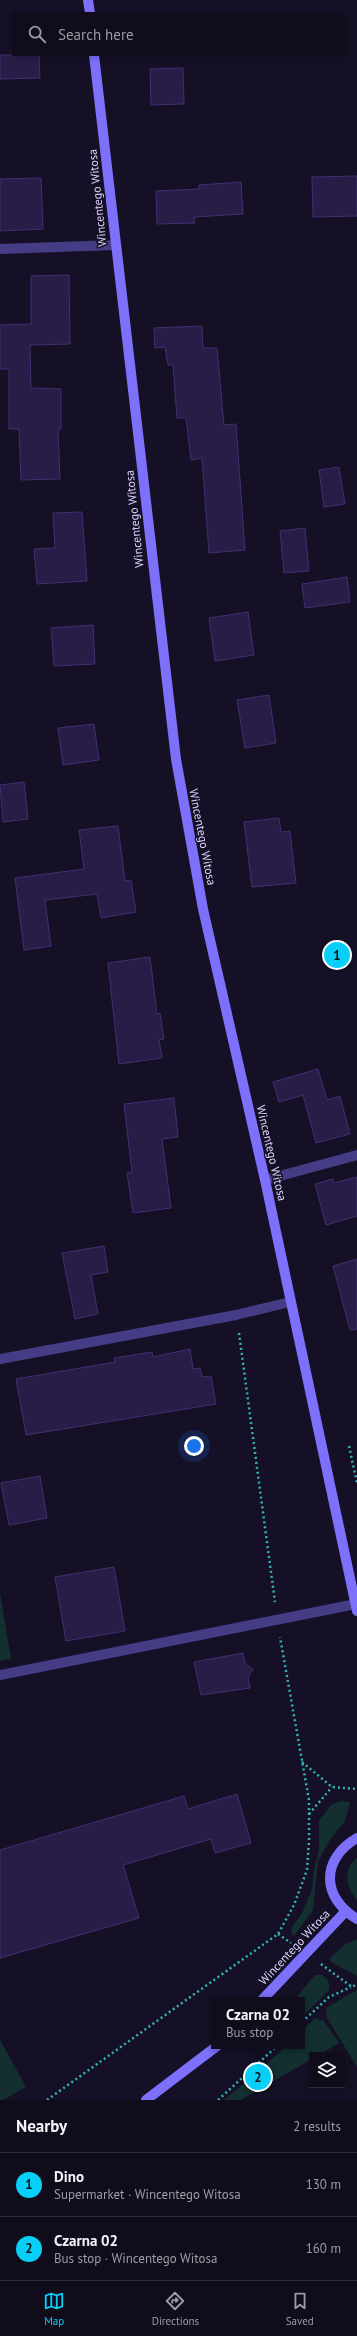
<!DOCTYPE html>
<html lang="en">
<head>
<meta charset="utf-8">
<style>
	:root { --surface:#100c1c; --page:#191525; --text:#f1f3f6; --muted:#9c9ba3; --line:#302c3b; --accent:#08cff8 }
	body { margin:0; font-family:"PT Sans",sans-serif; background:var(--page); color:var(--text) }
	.controls { position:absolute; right:12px; bottom:12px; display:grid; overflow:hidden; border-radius:0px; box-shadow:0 2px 6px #0003 }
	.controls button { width:36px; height:36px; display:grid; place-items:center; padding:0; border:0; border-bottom:1px solid var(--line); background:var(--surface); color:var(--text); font:20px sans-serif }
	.you { position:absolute; left:194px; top:1446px; width:14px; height:14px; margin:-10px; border:3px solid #fff; border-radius:50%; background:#1a73e8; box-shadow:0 0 0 6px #1a73e833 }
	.badge { display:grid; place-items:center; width:26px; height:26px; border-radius:50%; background:var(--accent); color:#111; font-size:13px; font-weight:700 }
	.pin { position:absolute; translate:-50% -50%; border:2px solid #fff; box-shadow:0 1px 4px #0006 }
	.popup { position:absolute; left:211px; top:1997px; width:94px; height:52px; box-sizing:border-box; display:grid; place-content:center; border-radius:0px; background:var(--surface); filter:drop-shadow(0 1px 3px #0005); font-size:13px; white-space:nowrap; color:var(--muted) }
	.popup b { font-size:15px; color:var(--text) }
	.popup::after { content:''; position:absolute; left:50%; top:100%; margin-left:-8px; border:8px solid transparent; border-top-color:var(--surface) }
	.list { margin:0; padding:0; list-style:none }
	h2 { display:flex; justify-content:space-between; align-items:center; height:52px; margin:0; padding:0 16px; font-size:17px }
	h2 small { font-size:13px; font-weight:400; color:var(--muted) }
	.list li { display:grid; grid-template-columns:26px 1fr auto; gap:12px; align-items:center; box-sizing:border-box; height:64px; padding:0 16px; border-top:1px solid var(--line) }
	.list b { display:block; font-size:15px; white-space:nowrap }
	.list p { margin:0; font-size:13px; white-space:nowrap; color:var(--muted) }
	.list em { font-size:13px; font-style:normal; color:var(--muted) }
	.icon { flex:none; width:22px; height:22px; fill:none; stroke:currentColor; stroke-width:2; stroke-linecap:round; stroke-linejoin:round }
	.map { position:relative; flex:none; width:357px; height:2100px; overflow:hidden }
	.search { position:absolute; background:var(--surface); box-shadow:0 2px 6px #0003; left:12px; right:12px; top:12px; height:44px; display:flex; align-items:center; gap:10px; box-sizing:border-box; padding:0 14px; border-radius:0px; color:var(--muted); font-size:15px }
	.sheet { height:180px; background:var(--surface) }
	nav { display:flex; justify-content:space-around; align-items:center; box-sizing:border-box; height:56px; border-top:1px solid var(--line); background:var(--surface); font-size:11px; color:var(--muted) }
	nav a { display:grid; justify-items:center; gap:2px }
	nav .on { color:var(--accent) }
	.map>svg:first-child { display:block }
	.green { fill:#132f30 }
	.building { fill:#281d47; stroke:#412f72 }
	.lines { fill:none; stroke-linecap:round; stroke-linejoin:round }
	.path { stroke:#33b4b5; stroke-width:2.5; stroke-dasharray:2 3; stroke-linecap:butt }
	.lane { stroke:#443c84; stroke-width:10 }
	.street { stroke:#443c84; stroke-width:10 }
	.secondary { stroke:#7d70fb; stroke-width:10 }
	.labels { text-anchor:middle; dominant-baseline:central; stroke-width:3; stroke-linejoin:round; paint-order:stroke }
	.street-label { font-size:12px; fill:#ded6fe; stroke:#151026 }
</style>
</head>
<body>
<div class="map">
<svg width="357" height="2100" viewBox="0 0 357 2100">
	<rect width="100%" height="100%" fill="#151026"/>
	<!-- green -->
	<g class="green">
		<polygon points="0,1593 11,1659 0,1661"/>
		<polygon points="341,1801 350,1802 345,1821 331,1838 318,1861 313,1910 294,1936 291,1933 293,1926 303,1911 312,1889 314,1870 319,1850 319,1821 331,1805"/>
		<path d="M357,1858v42c-11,-13 -15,-31 0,-42z"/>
		<polygon points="357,1939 357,1976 331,1962 330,1958 344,1945"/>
		<path d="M315,1975h7c6,4 8,7 7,15l-27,27v-17h-8z"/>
		<polygon points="357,1990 357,2067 327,2018 326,2008"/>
		<polygon points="315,2018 324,2021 339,2043 319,2055 312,2055 312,2059 241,2100 224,2100 248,2080 255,2088 269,2076 262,2068 286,2046 302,2046 302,2031"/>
		<polygon points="0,2040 26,2087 3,2100 0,2100"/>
	</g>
	<!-- building -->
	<g class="building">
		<polygon points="0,55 39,55 40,78 0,79"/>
		<polygon points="183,68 184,104 151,105 150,69"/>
		<polygon points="357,176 357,216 313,217 312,177"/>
		<polygon points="41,178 43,229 0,231 0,179"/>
		<polygon points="241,182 243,214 194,217 195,223 157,224 156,191 199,189 199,185"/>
		<polygon points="69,275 70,344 30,345 31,388 61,389 61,429 58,429 60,479 21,480 19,429 9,429 9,369 0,369 0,325 31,324 31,276"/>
		<polygon points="202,326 203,348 217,348 224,425 236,424 245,550 209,553 202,458 191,460 186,418 177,418 173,365 168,365 165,347 155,348 154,328"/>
		<polygon points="339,467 345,504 324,507 319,470"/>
		<polygon points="82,512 87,581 37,584 34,549 55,548 53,513"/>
		<polygon points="305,528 309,571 284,573 280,531"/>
		<polygon points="347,577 350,602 305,608 302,584"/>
		<polygon points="248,612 254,655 215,661 209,618"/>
		<polygon points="93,625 95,664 54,666 51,628"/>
		<polygon points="269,695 276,743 245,748 237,700"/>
		<polygon points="94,724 99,760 63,765 58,728"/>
		<polygon points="24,782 28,819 3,822 0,785"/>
		<polygon points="279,818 281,832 290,831 296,883 252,887 244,822"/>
		<polygon points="118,826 125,881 131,880 136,912 101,918 97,894 45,900 51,946 24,950 15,878 84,869 79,830"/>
		<polygon points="150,957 157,1014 160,1013 164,1039 159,1040 162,1058 119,1064 108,963"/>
		<polygon points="318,1069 327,1100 340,1096 350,1134 316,1143 303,1095 279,1102 273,1082"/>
		<polygon points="174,1098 178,1137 162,1139 171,1208 133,1213 127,1173 132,1172 124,1104"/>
		<polygon points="357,1177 357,1216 326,1225 315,1184 333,1179 334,1183"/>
		<polygon points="104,1246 108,1272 91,1275 98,1314 75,1319 62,1253"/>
		<polygon points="357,1259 357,1329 350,1330 333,1266"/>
		<polygon points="190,1349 193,1369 200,1368 202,1377 211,1376 216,1404 26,1435 16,1379 115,1362 114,1358 152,1352 153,1357"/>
		<polygon points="40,1476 47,1518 9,1525 1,1483"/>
		<polygon points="114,1567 125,1631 66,1641 55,1577"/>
		<polygon points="243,1653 245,1664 253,1669 248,1677 250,1688 201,1695 194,1662"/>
		<polygon points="237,1794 251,1843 215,1853 211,1839 123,1865 139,1918 0,1958 0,1850 184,1796 188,1809"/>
	</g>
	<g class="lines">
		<!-- path -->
		<g class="path">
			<polyline points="239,1333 275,1602"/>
			<polyline points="349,1446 357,1483"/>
			<polyline points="302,1762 332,1787 357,1789"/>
			<polyline points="309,1814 332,1787"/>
			<polyline points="278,1934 291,1943"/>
			<polyline points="321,1964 352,1987 357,1984"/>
			<polyline points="302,2022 329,1997 351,1987"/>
			<polyline points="47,2100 278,1934 294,1905 307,1870 309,1841 309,1800 280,1637"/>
			<polyline points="218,2100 277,2046"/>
		</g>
		<!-- lane -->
		<polyline class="lane" points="0,249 116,245"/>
		<!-- street -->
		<g class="street">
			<polyline points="265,1180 357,1155"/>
			<polyline points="0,1359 236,1315 290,1302"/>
			<polyline points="0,1675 356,1604"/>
		</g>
		<!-- secondary -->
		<g class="secondary">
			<polyline points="88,0 90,13"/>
			<polyline points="94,55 176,759 203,909 265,1180 357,1611"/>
			<path d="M357,1838c-36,21 -36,59 0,81"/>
			<polyline points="262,2000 345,1912"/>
			<polyline points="146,2100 217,2046"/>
		</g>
	</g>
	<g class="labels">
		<!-- street labels -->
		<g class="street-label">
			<text transform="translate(97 198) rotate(-96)">Wincentego Witosa</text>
			<text transform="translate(134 519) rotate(-96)">Wincentego Witosa</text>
			<text transform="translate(203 837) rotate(79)">Wincentego Witosa</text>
			<text transform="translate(272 1153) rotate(77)">Wincentego Witosa</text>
			<text transform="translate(294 1947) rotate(-47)">Wincentego Witosa</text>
		</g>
	</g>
</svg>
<div class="controls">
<button><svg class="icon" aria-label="layers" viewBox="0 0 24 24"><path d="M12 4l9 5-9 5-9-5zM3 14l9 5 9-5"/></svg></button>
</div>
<div class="you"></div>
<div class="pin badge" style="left:337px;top:955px">1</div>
<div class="pin badge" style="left:258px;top:2077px">2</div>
<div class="popup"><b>Czarna 02</b>Bus stop</div>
<div class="search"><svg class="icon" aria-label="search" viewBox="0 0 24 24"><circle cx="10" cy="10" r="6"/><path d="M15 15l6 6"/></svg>Search here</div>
</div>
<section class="sheet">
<h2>Nearby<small>2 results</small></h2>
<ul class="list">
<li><span class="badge">1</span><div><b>Dino</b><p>Supermarket · Wincentego Witosa</p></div><em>130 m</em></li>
<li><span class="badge">2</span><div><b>Czarna 02</b><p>Bus stop · Wincentego Witosa</p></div><em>160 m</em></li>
</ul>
</section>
<nav>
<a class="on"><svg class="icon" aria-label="map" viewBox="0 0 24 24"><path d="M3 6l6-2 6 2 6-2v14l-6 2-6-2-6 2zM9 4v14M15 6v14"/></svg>Map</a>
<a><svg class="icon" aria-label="directions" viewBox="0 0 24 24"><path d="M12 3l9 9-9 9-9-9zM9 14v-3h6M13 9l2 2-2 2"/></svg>Directions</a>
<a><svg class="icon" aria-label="saved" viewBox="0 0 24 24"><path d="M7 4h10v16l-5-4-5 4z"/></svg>Saved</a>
</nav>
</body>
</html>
